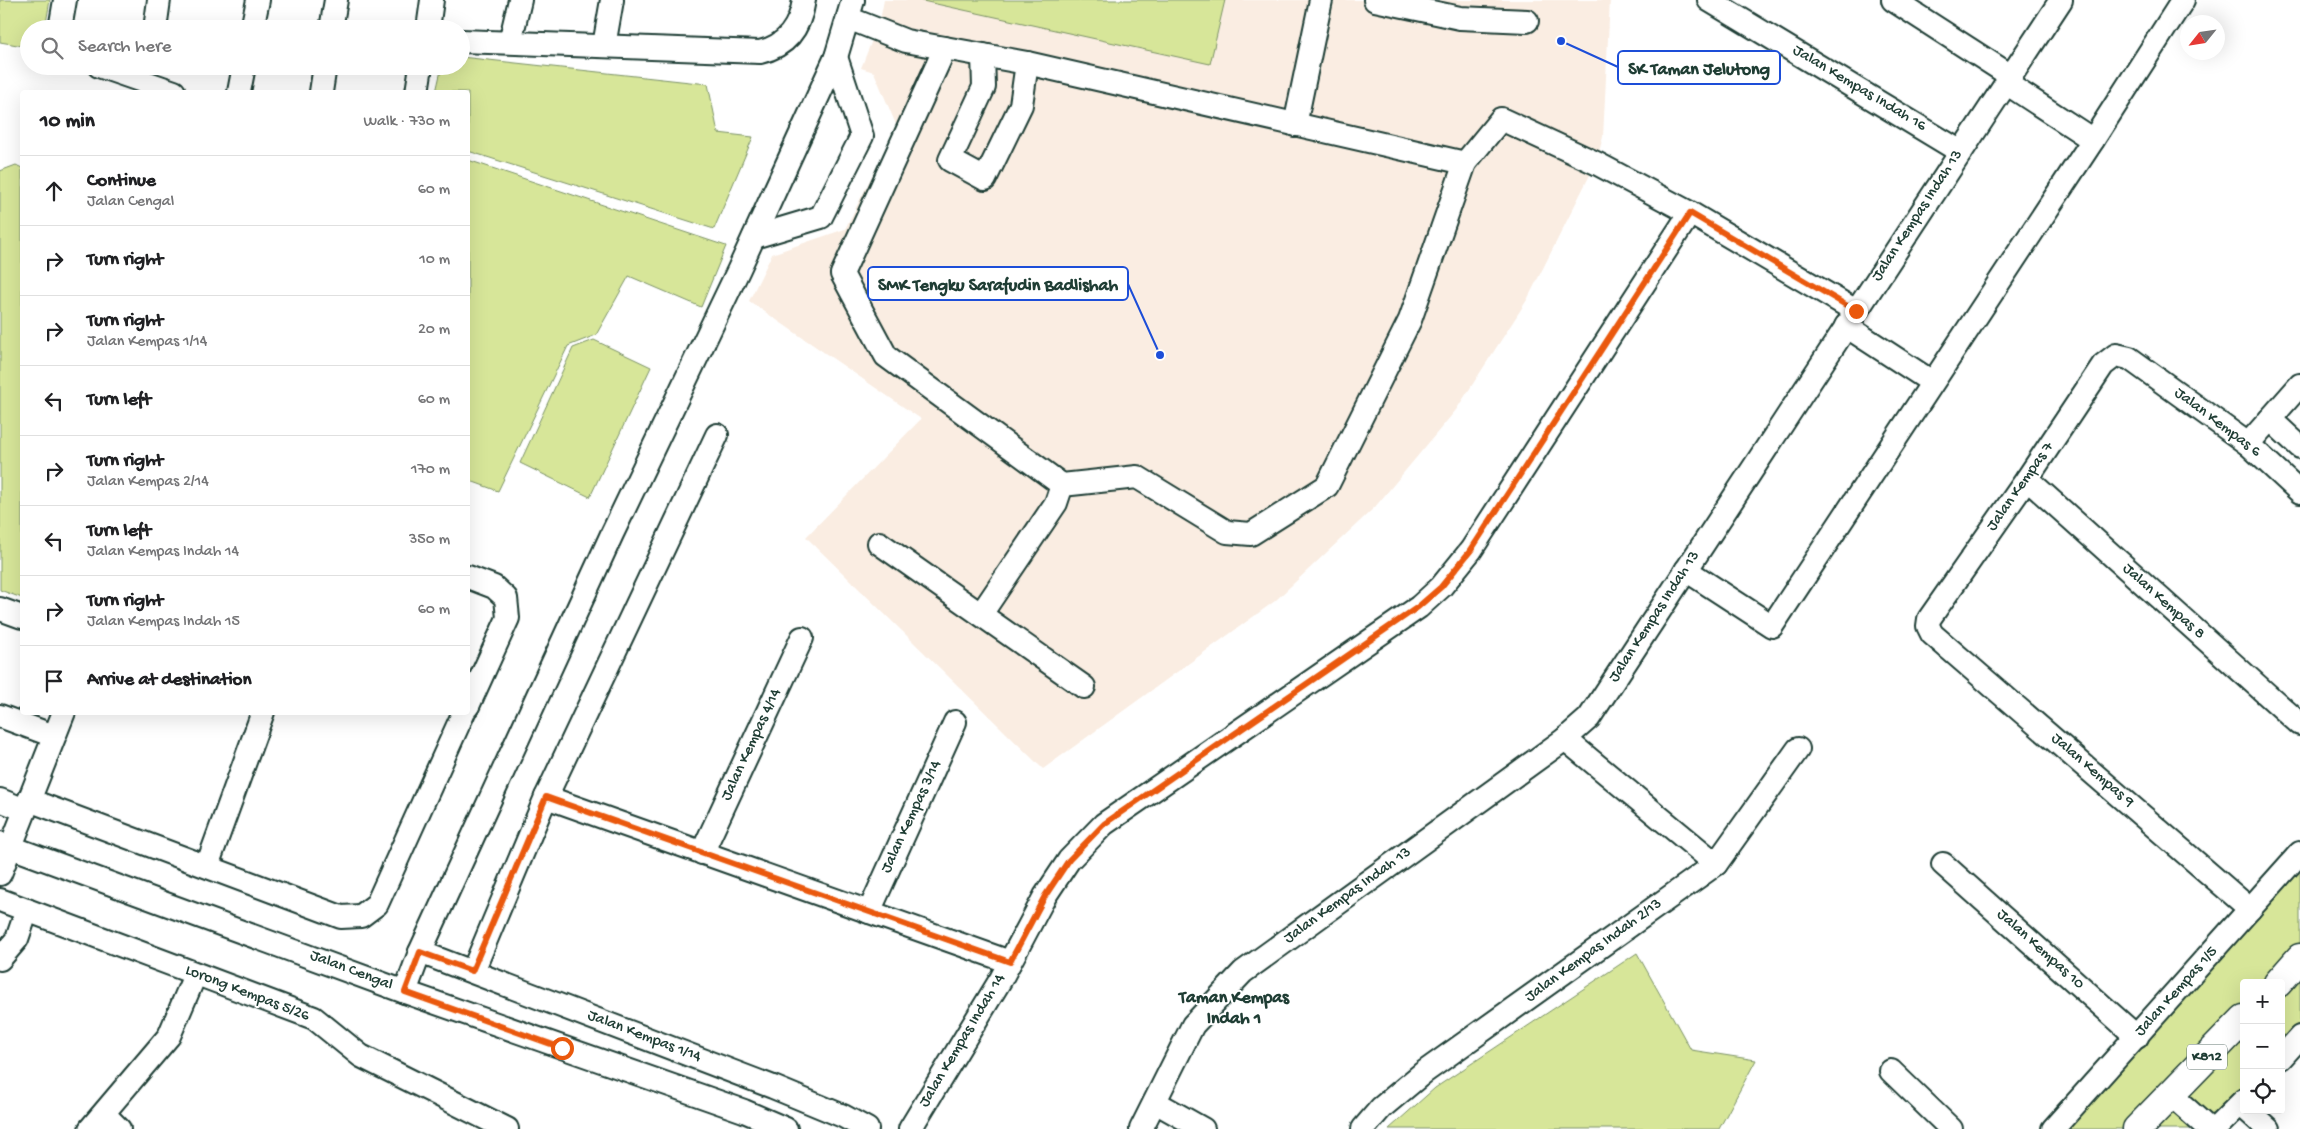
<!DOCTYPE html>
<html lang="en">
<head>
<meta charset="utf-8">
<style>
	:root { --surface:#fff; --page:#f2f2f2; --text:#202124; --muted:#757577; --line:#e0e0e0 }
	body { margin:0; font-family:"Gochi Hand",sans-serif; background:var(--page); color:var(--text) }
	.controls { position:absolute; right:15px; bottom:15px; display:grid; overflow:hidden; border-radius:5px; box-shadow:0 5px 20px #0002 }
	.controls button { width:45px; height:45px; display:grid; place-items:center; padding:0; border:0; border-bottom:1px solid var(--line); background:var(--surface); color:var(--text); font:25px sans-serif }
	.compass { position:absolute; left:2180px; top:15px; width:45px; height:45px; border-radius:50%; background:var(--surface); box-shadow:0 5px 20px #0002; rotate:240deg }
	.stop { position:absolute; width:15px; height:15px; margin:-11px; border:4px solid #ea580c; border-radius:50%; background:#fff }
	.stop.end { background:#ea580c; border-color:#fff; box-shadow:0 1px 5px #0008 }
	.list { margin:0; padding:0; list-style:none }
	h2 { display:flex; justify-content:space-between; align-items:center; height:65px; margin:0; padding:0 20px; font-size:21px }
	h2 small { font-size:16px; font-weight:400; color:var(--muted) }
	.list li { display:grid; grid-template-columns:32px 1fr auto; gap:15px; align-items:center; box-sizing:border-box; height:70px; padding:0 20px; border-top:1px solid var(--line) }
	.list b { display:block; font-size:19px; white-space:nowrap }
	.list p { margin:0; font-size:16px; white-space:nowrap; color:var(--muted) }
	.list em { font-size:16px; font-style:normal; color:var(--muted) }
	.icon { flex:none; width:28px; height:28px; fill:none; stroke:currentColor; stroke-width:2; stroke-linecap:round; stroke-linejoin:round }
	.map { position:relative; flex:none; width:2300px; height:1129px; overflow:hidden }
	.search { position:absolute; background:var(--surface); box-shadow:0 5px 20px #0002; left:20px; top:20px; width:450px; height:55px; display:flex; align-items:center; gap:12px; box-sizing:border-box; padding:0 18px; border-radius:28px; color:var(--muted); font-size:19px }
	.panel { position:absolute; background:var(--surface); box-shadow:0 5px 20px #0002; left:20px; top:90px; width:450px; height:625px; border-radius:5px }
	.map>svg:first-child { display:block }
	.built { fill:#faede2 }
	.green { fill:#d7e699; stroke:#7b9266 }
	.lines { fill:none; stroke-linecap:round; stroke-linejoin:round }
	.minor-casing { stroke:#1f3d34; stroke-width:26 }
	.major-casing { stroke:#1f3d34; stroke-width:31 }
	.minor { stroke:#fff; stroke-width:22 }
	.major { stroke:#fff; stroke-width:28 }
	.route { stroke:#ea580c; stroke-width:6 }
	.labels { text-anchor:middle; dominant-baseline:central; stroke-width:4; stroke-linejoin:round; paint-order:stroke }
	.shield { fill:#fff; stroke:#627771; stroke-width:1 }
	.shield-label { font-size:15px; font-weight:bold; fill:#1f3d34 }
	.street-label { font-size:16px; fill:#1f3d34; stroke:#fff }
	.neighbourhood-label { font-size:18px; font-weight:bold; fill:#1f3d34; stroke:#fff }
	.leader { fill:none; stroke:#1d4ed8; stroke-width:2 }
	.callout-dot { fill:#1d4ed8; stroke:#fff; stroke-width:2 }
	.callout { fill:#fff; stroke:#1d4ed8; stroke-width:2 }
	.callout-label { font-size:18px; text-anchor:middle; font-weight:bold; fill:#1f3d34 }
</style>
</head>
<body>
<div class="map">
<svg width="2300" height="1129" viewBox="0 0 2300 1129">
	<rect width="100%" height="100%" fill="#fff"/>
	<filter id="ink" filterUnits="userSpaceOnUse"><feTurbulence type="fractalNoise" baseFrequency=".02" numOctaves="2"/><feDisplacementMap in="SourceGraphic" scale="10" xChannelSelector="R" yChannelSelector="G"/><feConvolveMatrix kernelMatrix="1 2 1 2 8 2 1 2 1" color-interpolation-filters="sRGB"/></filter>
	<g filter="url(#ink)">
		<!-- built -->
		<polygon class="built" points="884,0 1610,0 1603,137 1596,163 1527,300 1456,410 1375,507 1275,601 1043,769 806,537 921,419 749,301 772,254 845,229 897,127 874,72 861,68 880,20"/>
		<!-- green -->
		<g class="green">
			<polygon points="0,0 50,0 45,29 29,29 29,47 0,42"/>
			<polygon points="918,0 1225,0 1210,64"/>
			<polygon points="461,57 708,84 718,133 753,137 714,229 468,151 468,92 436,92 442,66 461,66"/>
			<polygon points="468,160 726,246 701,307 629,276 596,335 568,346 498,491 468,480"/>
			<polygon points="16,165 22,168 22,598 0,590 0,171"/>
			<polygon points="594,340 651,367 590,497 520,463 573,348"/>
			<polygon points="2300,853 2300,951 2271,983 2244,983 2244,1100 2215,1129 2053,1129"/>
			<polygon points="1637,953 1691,1050 1756,1060 1719,1129 1389,1129 1435,1088"/>
			<polygon points="2300,958 2300,1037 2281,1058 2281,983"/>
		</g>
		<g class="lines">
			<!-- minor casing -->
			<g class="minor-casing">
				<g id="minor">
					<polyline points="1375,0 1460,18 1527,21"/>
					<polyline points="1709,0 1961,152"/>
					<polyline points="1893,0 2011,76"/>
					<polyline points="848,18 906,41 1027,63 1465,163"/>
					<polyline points="60,29 65,0"/>
					<polyline points="155,29 159,0"/>
					<polyline points="252,29 258,0"/>
					<polyline points="331,29 336,0"/>
					<polyline points="428,29 432,0"/>
					<path d="M461,41l299,11c27,-6 40,-25 44,-52"/>
					<polyline points="510,42 520,0"/>
					<polyline points="604,46 612,0"/>
					<polyline points="945,48 842,274 886,356 1062,485 1137,477 1227,532 1251,534 1327,486 1410,320 1465,163 1501,119 1596,163 1690,213 1856,311"/>
					<polyline points="983,55 984,87 950,160 985,179 1021,105 1027,63"/>
					<polyline points="99,66 174,92"/>
					<polyline points="2006,83 2093,140"/>
					<polyline points="239,92 244,66"/>
					<polyline points="321,92 325,66"/>
					<polyline points="417,92 421,66"/>
					<polyline points="1295,125 1321,0"/>
					<polyline points="754,237 821,217 862,136 836,57"/>
					<polyline points="1846,326 1932,382"/>
					<polyline points="2270,419 2300,447"/>
					<polyline points="2248,444 2300,385"/>
					<polyline points="2027,479 2300,724"/>
					<polyline points="879,543 1084,687"/>
					<polyline points="1686,570 1772,626 2093,140 2183,0"/>
					<polyline points="468,577 494,587 506,598 508,618 468,706"/>
					<polyline points="0,609 22,617"/>
					<polyline points="981,614 1056,503 1062,485"/>
					<polyline points="0,716 54,736"/>
					<polyline points="1565,739 1716,864"/>
					<polyline points="546,797 1010,962"/>
					<polyline points="0,800 25,810"/>
					<polyline points="29,800 341,917 361,916 377,904 464,712"/>
					<polyline points="0,843 405,992 744,1111 786,1129"/>
					<polyline points="702,853 802,638"/>
					<polyline points="1943,864 2137,1037"/>
					<polyline points="207,866 263,712"/>
					<polyline points="0,874 64,712"/>
					<polyline points="0,900 314,1018 361,1056 507,1129"/>
					<polyline points="2250,909 1932,634 1928,626 1929,619 2027,479 2103,365 2116,355 2129,358 2248,444 2300,492"/>
					<polyline points="869,912 955,722"/>
					<polyline points="420,952 773,1087 843,1116 867,1129"/>
					<polyline points="0,959 17,939 27,910"/>
					<polyline points="473,971 546,797 717,435"/>
					<polyline points="405,992 420,952 612,534 739,269 836,57 853,0"/>
					<polyline points="2281,1058 2300,1037"/>
					<polyline points="1891,1071 1951,1129"/>
					<polyline points="2171,1095 2209,1129"/>
					<polyline points="1155,1102 1203,1129"/>
					<polyline points="2247,1110 2268,1129"/>
					<polyline points="105,1115 119,1129"/>
					<polyline points="90,1129 169,1036 195,975"/>
					<polyline points="910,1129 1001,979 1045,896 1069,860 1104,824 1419,607 1441,587 1471,550 1690,213"/>
					<polyline points="1141,1129 1193,1025 1243,972 1565,739 1589,718 2061,0"/>
					<polyline points="1363,1129 1381,1108 1423,1073 1716,864 1798,749"/>
					<polyline points="2053,1129 2300,853"/>
					<polyline points="2215,1129 2244,1100"/>
				</g>
			</g>
			<!-- major casing -->
			<g class="major-casing">
				<g id="major">
					<polyline points="2278,983 2300,958"/>
					<polyline points="2137,1129 2244,1019"/>
				</g>
			</g>
			<!-- minor -->
			<use href="#minor" class="minor"/>
			<!-- major -->
			<use href="#major" class="major"/>
		</g>
	</g>
	<g class="lines" filter="url(#ink)">
		<!-- route -->
		<polyline class="route" points="562,1048 405,992 420,952 472,971 546,797 1010,962 1045,896 1069,860 1104,824 1418,607 1441,587 1471,550 1690,213 1856,311"/>
	</g>
	<g class="labels">
		<!-- shield labels -->
		<rect class="shield" x="2187" y="1044.5" width="40" height="25" rx="4"/>
		<g class="shield-label">
			<text x="2207" y="1057">K812</text>
		</g>
		<!-- street labels -->
		<g class="street-label">
			<text transform="translate(1859 89) rotate(31)">Jalan Kempas Indah 16</text>
			<text transform="translate(1918 216) rotate(-57)">Jalan Kempas Indah 13</text>
			<text transform="translate(2217 423) rotate(37)">Jalan Kempas 6</text>
			<text transform="translate(2021 487) rotate(-55)">Jalan Kempas 7</text>
			<text transform="translate(2163 602) rotate(42)">Jalan Kempas 8</text>
			<text transform="translate(1655 617) rotate(-57)">Jalan Kempas Indah 13</text>
			<text transform="translate(752 745) rotate(-65)">Jalan Kempas 4/14</text>
			<text transform="translate(2092 771) rotate(41)">Jalan Kempas 9</text>
			<text transform="translate(912 817) rotate(-65)">Jalan Kempas 3/14</text>
			<text transform="translate(1348 896) rotate(-36)">Jalan Kempas Indah 13</text>
			<text transform="translate(2040 950) rotate(42)">Jalan Kempas 10</text>
			<text transform="translate(1594 951) rotate(-36)">Jalan Kempas Indah 2/13</text>
			<text transform="translate(351 971) rotate(21)">Jalan Cengal</text>
			<text transform="translate(2177 992) rotate(-48)">Jalan Kempas 1/5</text>
			<text transform="translate(247 994) rotate(21)">Lorong Kempas 5/26</text>
			<text transform="translate(644 1037) rotate(21)">Jalan Kempas 1/14</text>
			<text transform="translate(963 1041) rotate(-59)">Jalan Kempas Indah 14</text>
		</g>
		<!-- neighbourhood labels -->
		<g class="neighbourhood-label">
			<text x="1234" y="998">Taman Kempas<tspan x="1234" dy="21">Indah 1</tspan></text>
		</g>
	</g>
	<!-- callouts -->
	<path class="leader" d="M1561 41L1618 67M1160 355L1128 284"/>
	<g class="callout-dot">
		<circle cx="1561" cy="41" r="5"/>
		<circle cx="1160" cy="355" r="5"/>
	</g>
	<g class="callout">
		<rect x="1618" y="51" width="162" height="33" rx="5"/>
		<rect x="868" y="267" width="260" height="33" rx="5"/>
	</g>
	<g class="callout-label">
		<text x="1699" y="74">SK Taman Jelutong</text>
		<text x="998" y="290">SMK Tengku Sarafudin Badlishah</text>
	</g>
</svg>
<div class="controls">
<button>+</button>
<button>−</button>
<button><svg class="icon" aria-label="locate" viewBox="0 0 24 24"><circle cx="12" cy="12" r="6"/><path d="M12 2v4M12 18v4M2 12h4M18 12h4"/></svg></button>
</div>
<svg class="compass" viewBox="-18 -18 36 36"><path d="M0-13l5 13h-10z" fill="#e53935"/><path d="M0 13l5-13h-10z" fill="#757577"/></svg>
<div class="stop" style="left:562px;top:1048px"></div>
<div class="stop end" style="left:1856px;top:311px"></div>
<div class="search"><svg class="icon" aria-label="search" viewBox="0 0 24 24"><circle cx="10" cy="10" r="6"/><path d="M15 15l6 6"/></svg>Search here</div>
<section class="panel">
<h2>10 min<small>Walk · 730 m</small></h2>
<ul class="list">
<li><svg class="icon" aria-label="ahead" viewBox="0 0 24 24"><path d="M12 20V5M6 11l6-6 6 6"/></svg><div><b>Continue</b><p>Jalan Cengal</p></div><em>60 m</em></li>
<li><svg class="icon" aria-label="right" viewBox="0 0 24 24"><path d="M7 20v-9h11M14 6l5 5-5 5"/></svg><div><b>Turn right</b></div><em>10 m</em></li>
<li><svg class="icon" aria-label="right" viewBox="0 0 24 24"><path d="M7 20v-9h11M14 6l5 5-5 5"/></svg><div><b>Turn right</b><p>Jalan Kempas 1/14</p></div><em>20 m</em></li>
<li><svg class="icon" aria-label="left" viewBox="0 0 24 24"><path d="M17 20v-9H6M10 6l-5 5 5 5"/></svg><div><b>Turn left</b></div><em>60 m</em></li>
<li><svg class="icon" aria-label="right" viewBox="0 0 24 24"><path d="M7 20v-9h11M14 6l5 5-5 5"/></svg><div><b>Turn right</b><p>Jalan Kempas 2/14</p></div><em>170 m</em></li>
<li><svg class="icon" aria-label="left" viewBox="0 0 24 24"><path d="M17 20v-9H6M10 6l-5 5 5 5"/></svg><div><b>Turn left</b><p>Jalan Kempas Indah 14</p></div><em>350 m</em></li>
<li><svg class="icon" aria-label="right" viewBox="0 0 24 24"><path d="M7 20v-9h11M14 6l5 5-5 5"/></svg><div><b>Turn right</b><p>Jalan Kempas Indah 15</p></div><em>60 m</em></li>
<li><svg class="icon" aria-label="arrive" viewBox="0 0 24 24"><path d="M6 21V4h12l-3 4 3 4H6"/></svg><div><b>Arrive at destination</b></div></li>
</ul>
</section>
</div>
</body>
</html>
